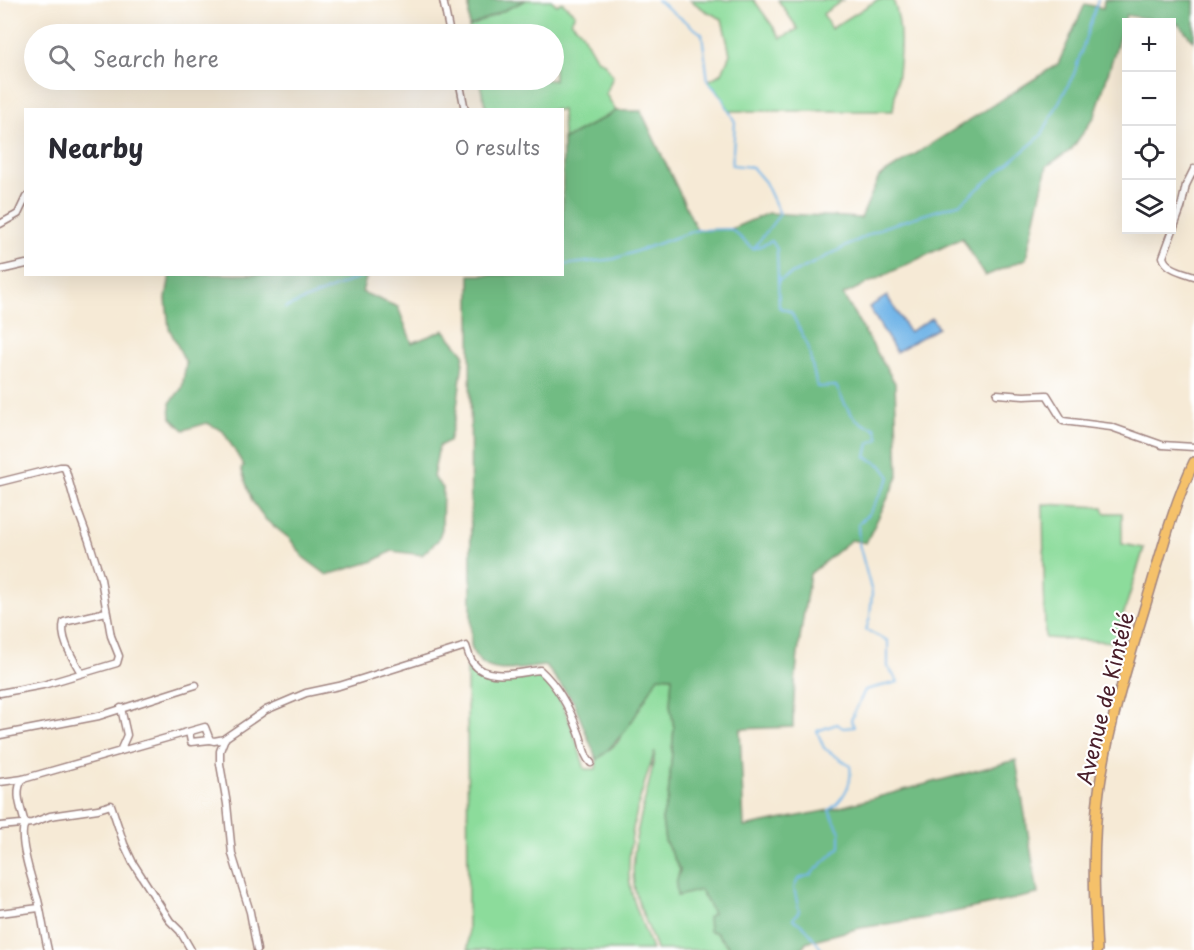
<!DOCTYPE html>
<html lang="en">
<head>
<meta charset="utf-8">
<style>
	:root { --surface:#fff; --page:#f2f2f3; --text:#2b2b33; --muted:#7c7c81; --line:#e1e1e2 }
	body { margin:0; font-family:"Playpen Sans",sans-serif; background:var(--page); color:var(--text) }
	.controls { position:absolute; right:18px; top:18px; display:grid; overflow:hidden; border-radius:0px; box-shadow:0 6px 24px #0002 }
	.controls button { width:54px; height:54px; display:grid; place-items:center; padding:0; border:0; border-bottom:2px solid var(--line); background:var(--surface); color:var(--text); font:30px sans-serif }
	.list { margin:0; padding:0; list-style:none }
	h2 { display:flex; justify-content:space-between; align-items:center; height:78px; margin:0; padding:0 24px; font-size:26px }
	h2 small { font-size:20px; font-weight:400; color:var(--muted) }
	.icon { flex:none; width:33px; height:33px; fill:none; stroke:currentColor; stroke-width:2; stroke-linecap:round; stroke-linejoin:round }
	.map { position:relative; flex:none; width:1194px; height:950px; overflow:hidden }
	.search { position:absolute; background:var(--surface); box-shadow:0 6px 24px #0002; left:24px; top:24px; width:540px; height:66px; display:flex; align-items:center; gap:15px; box-sizing:border-box; padding:0 21px; border-radius:33px; color:var(--muted); font-size:22px }
	.panel { position:absolute; background:var(--surface); box-shadow:0 6px 24px #0002; left:24px; top:108px; width:540px; height:168px; border-radius:0px }
	.map>svg:first-child { display:block }
	.green { fill:#8cdc9b; stroke:#6b7e63; stroke-width:1.5 }
	.forest { fill:#71bc83; stroke:#5e6e57; stroke-width:1.5 }
	.water { fill:#73b6e8; stroke:#5e6a8a; stroke-width:1.5 }
	.lines { fill:none; stroke-linecap:round; stroke-linejoin:round }
	.stream { stroke:#73b6e8; stroke-width:2 }
	.minor-casing { stroke:#a08480; stroke-width:9 }
	.primary-casing { stroke:#a08480; stroke-width:12 }
	.minor { stroke:#fff; stroke-width:6 }
	.primary { stroke:#f5c16b; stroke-width:9 }
	.labels { text-anchor:middle; dominant-baseline:central; stroke-width:4.5; stroke-linejoin:round; paint-order:stroke }
	.street-label { font-size:21px; fill:#4a1f2b; stroke:#fff }
</style>
</head>
<body>
<div class="map">
<svg width="1194" height="950" viewBox="0 0 1194 950">
	<rect width="100%" height="100%" fill="#fff"/>
	<filter id="ink" filterUnits="userSpaceOnUse"><feTurbulence type="fractalNoise" baseFrequency=".0167" numOctaves="2"/><feDisplacementMap in="SourceGraphic" scale="12" xChannelSelector="R" yChannelSelector="G"/><feConvolveMatrix kernelMatrix="1 2 1 2 8 2 1 2 1" color-interpolation-filters="sRGB"/></filter>
	<filter id="wash" filterUnits="userSpaceOnUse"><feTurbulence type="fractalNoise" baseFrequency=".008" numOctaves="4" result="noise"/><feDisplacementMap in="SourceGraphic" scale="24" xChannelSelector="R" yChannelSelector="G"/><feGaussianBlur stdDeviation="1.35" result="paint"/><feColorMatrix in="noise" values="0 0 0 0 0 0 0 0 0 0 0 0 0 0 0 0 0 1.4 0 .05"/><feComposite in="paint" operator="in"/></filter>
	<g filter="url(#wash)">
		<rect width="100%" height="100%" fill="#f6ead6"/>
		<!-- green -->
		<g class="green">
			<polygon points="526,0 551,0 557,5 562,2 575,14 571,21 580,30 596,58 604,63 613,76 606,94 616,111 563,140 562,110 486,109 479,80 554,80 554,34 470,34 469,27"/>
			<path d="M690,0h64l27,38 17,-9 -20,-29h65l-20,14 8,15 46,-29h16c14,34 4,76 0,111h-164l-8,-16 -13,-14 14,-8 8,-19 -8,-35 -16,-8z"/>
			<polygon points="1043,504 1103,507 1105,513 1122,513 1122,544 1144,548 1115,642 1045,638"/>
			<path d="M467,668c22,17 30,14 56,10 4,0 10,-2 14,-1 25,5 41,71 48,92h11l1,-9 20,-17 41,-67 14,1 -2,28 4,23 -6,70 -6,21 3,22 15,29 -4,13 2,13 22,-6 13,23 2,19 17,18h-76c-5,-20 -20,-47 -22,-66 -5,-47 16,-89 21,-133 -13,38 -27,82 -26,123 1,25 15,52 23,76h-184z"/>
		</g>
		<!-- forest -->
		<g class="forest">
			<polygon points="469,0 526,0 469,27"/>
			<path d="M1104,0h90v42l-15,-18 -53,-9 -31,101 -24,34 -24,16 -21,93 -41,17 -23,-38 -119,57 52,88 3,94 -32,66 -15,-3 -41,34c-8,50 -17,102 -17,153l-53,2 4,98 85,-17 187,-50 22,134 -112,24 -66,10 -54,14 -5,8h-69l-17,-18 -6,-1 -1,-14 5,-4 -12,-23 -24,6 -1,-13 4,-13 -15,-29 -3,-22 6,-21 6,-70 -4,-23 2,-28 -14,-1c-19,35 -30,57 -61,84l-24,-59 -27,-35c-21,1 -54,12 -69,-8 -3,-3 -5,-9 -6,-13l-1,-370 92,-1 1,-134 53,-29h25l56,119 34,-1 37,-16 93,5 18,-41 179,-113 27,-60 18,4z"/>
			<polygon points="170,274 367,275 362,292 398,307 412,343 444,330 464,354 456,415 449,441 439,446 433,477 443,488 442,529 438,540 422,555 392,551 374,561 327,575 304,558 290,539 266,520 252,501 241,468 244,466 223,431 207,423 184,430 171,418 170,403 182,388 186,363 169,328 166,299"/>
		</g>
		<!-- water -->
		<polygon class="water" points="887,296 909,332 932,318 938,328 896,352 869,307"/>
		<g class="lines">
			<!-- stream -->
			<g class="stream">
				<path d="M657,0l45,34 6,47 13,15 14,26 -3,43 20,2 13,15 15,32 -27,35 19,-8 5,8 2,58 12,5 17,34 9,41 19,-1c10,20 15,37 39,42l4,11 -10,4 -3,14 15,8 9,12 -20,35 -12,13 1,19 13,49 -2,24 -4,13 22,11v26l10,15 -33,8 -14,30 3,7 -11,1 -6,-4 -20,7 7,17 26,18c3,18 -7,34 -21,44l11,22v15l-30,28 -12,4 -4,9 5,23 -6,8 13,9 16,22"/>
				<polyline points="562,265 614,259 697,230 731,229 753,249"/>
				<polyline points="780,280 884,227 961,203 1041,136 1074,74 1098,0"/>
				<polyline points="285,308 367,274"/>
			</g>
		</g>
	</g>
	<g filter="url(#ink)">
		<g class="lines">
			<!-- minor casing -->
			<g class="minor-casing">
				<g id="minor">
					<polyline points="443,0 450,34"/>
					<polyline points="459,80 465,110"/>
					<path d="M1194,169l-8,16 -5,23 -18,49c3,12 20,15 31,19"/>
					<polyline points="0,224 18,214 26,197"/>
					<polyline points="0,270 26,264"/>
					<polyline points="997,394 1024,396 1047,395 1063,421 1111,427 1162,445 1194,447"/>
					<polyline points="0,482 60,467 64,467 66,471 76,506 89,541 101,579 111,636 119,656 117,663 43,685 0,693"/>
					<path d="M81,673c-7,-13 -22,-35 -17,-51l42,-10"/>
					<polyline points="189,732 191,742 210,740"/>
					<polyline points="0,735 99,716 196,685"/>
					<polyline points="120,751 127,735 121,708"/>
					<path d="M23,779c-10,12 -1,31 2,45 -8,13 8,60 13,76 4,16 6,34 10,50"/>
					<polyline points="0,782 23,779 205,727 210,740 214,741 225,739"/>
					<polyline points="0,826 32,823 50,816 98,809 111,805 124,844 133,863 170,921 180,931 191,950"/>
					<polyline points="0,913 39,908"/>
					<path d="M257,950l-7,-38 -18,-58 -5,-50 -7,-40v-13l5,-13 41,-28 40,-17 33,-7 127,-40c2,5 3,12 7,17 14,19 47,9 67,7 19,17 30,39 39,63 4,9 4,23 12,30"/>
				</g>
			</g>
			<!-- primary casing -->
			<g class="primary-casing">
				<path id="primary" d="M1097,950c-3,-53 -5,-107 2,-159 9,-65 29,-128 48,-191 14,-46 26,-94 47,-138"/>
			</g>
			<!-- minor -->
			<use href="#minor" class="minor"/>
			<!-- primary -->
			<use href="#primary" class="primary"/>
		</g>
	</g>
	<g class="labels">
		<!-- street labels -->
		<g class="street-label">
			<text transform="translate(1104 698) rotate(-76)">Avenue de Kintélé</text>
		</g>
	</g>
</svg>
<div class="controls">
<button>+</button>
<button>−</button>
<button><svg class="icon" aria-label="locate" viewBox="0 0 24 24"><circle cx="12" cy="12" r="6"/><path d="M12 2v4M12 18v4M2 12h4M18 12h4"/></svg></button>
<button><svg class="icon" aria-label="layers" viewBox="0 0 24 24"><path d="M12 4l9 5-9 5-9-5zM3 14l9 5 9-5"/></svg></button>
</div>
<div class="search"><svg class="icon" aria-label="search" viewBox="0 0 24 24"><circle cx="10" cy="10" r="6"/><path d="M15 15l6 6"/></svg>Search here</div>
<section class="panel">
<h2>Nearby<small>0 results</small></h2>
<ul class="list">
</ul>
</section>
</div>
</body>
</html>
